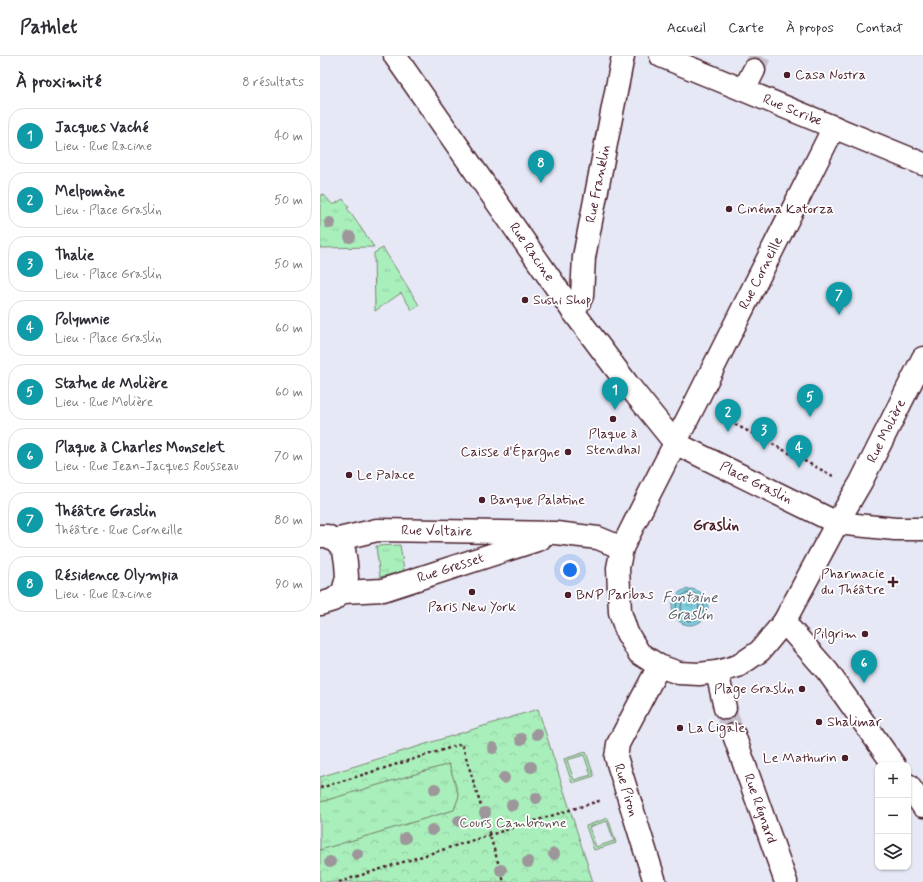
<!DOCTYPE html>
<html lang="fr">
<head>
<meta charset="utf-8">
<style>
	:root { --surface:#fff; --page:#f7f7f7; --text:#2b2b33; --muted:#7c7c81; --line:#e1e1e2; --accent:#4a1f2b }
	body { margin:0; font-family:Mynerve,sans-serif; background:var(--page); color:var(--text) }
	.controls { position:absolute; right:12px; bottom:12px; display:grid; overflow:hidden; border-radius:8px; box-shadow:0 1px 3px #0004 }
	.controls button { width:36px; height:36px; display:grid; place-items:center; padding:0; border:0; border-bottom:1px solid var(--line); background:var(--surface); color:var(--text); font:20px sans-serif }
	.you { position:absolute; left:250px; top:514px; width:14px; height:14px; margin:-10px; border:3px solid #fff; border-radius:50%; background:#1a73e8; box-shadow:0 0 0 6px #1a73e833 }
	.badge { display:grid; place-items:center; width:26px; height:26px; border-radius:50%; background:var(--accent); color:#fff; font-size:13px; font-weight:700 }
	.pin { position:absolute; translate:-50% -33px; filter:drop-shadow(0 1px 2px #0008) }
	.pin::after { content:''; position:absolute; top:21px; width:14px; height:12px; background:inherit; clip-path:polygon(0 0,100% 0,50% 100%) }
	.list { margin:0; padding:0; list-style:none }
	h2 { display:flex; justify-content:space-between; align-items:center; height:52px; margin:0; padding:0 16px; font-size:17px }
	h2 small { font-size:13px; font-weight:400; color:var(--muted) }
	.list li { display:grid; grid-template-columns:26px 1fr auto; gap:12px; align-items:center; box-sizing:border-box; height:56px; margin:0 8px 8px; padding:0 8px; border:1px solid var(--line); border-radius:16px }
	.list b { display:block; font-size:15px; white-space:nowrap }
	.list p { margin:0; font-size:13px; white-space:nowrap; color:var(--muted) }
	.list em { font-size:13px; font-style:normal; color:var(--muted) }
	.icon { flex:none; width:22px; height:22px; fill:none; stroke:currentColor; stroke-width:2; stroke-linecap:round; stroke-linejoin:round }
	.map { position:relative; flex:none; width:603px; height:826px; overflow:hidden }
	header { display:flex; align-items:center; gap:24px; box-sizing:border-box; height:56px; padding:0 20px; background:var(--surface); border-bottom:1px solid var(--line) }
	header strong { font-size:19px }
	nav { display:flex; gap:22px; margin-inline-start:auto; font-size:14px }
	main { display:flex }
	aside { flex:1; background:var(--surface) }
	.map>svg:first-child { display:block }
	.grass { fill:url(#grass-tufts); stroke:#7a8773; fill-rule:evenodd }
	.park { fill:url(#park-crowns); stroke:#7a8773 }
	.water { fill:url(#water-ripples); stroke:#698795 }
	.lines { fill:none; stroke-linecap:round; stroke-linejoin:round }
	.shore { stroke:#5f6572; stroke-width:1 }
	.minor-tunnel { stroke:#c7c0cd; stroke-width:22; stroke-dasharray:22 11; stroke-linecap:butt }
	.minor-casing { stroke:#4a1f2b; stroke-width:25 }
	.path { stroke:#4a1f2b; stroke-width:2.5; stroke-dasharray:3 3; stroke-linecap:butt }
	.minor { stroke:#fff; stroke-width:22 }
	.tree { fill:#9d969a }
	.poi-dot { fill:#4a1f2b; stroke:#fff; stroke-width:1.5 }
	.labels { text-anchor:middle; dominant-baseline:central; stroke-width:3.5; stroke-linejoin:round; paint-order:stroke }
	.poi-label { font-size:14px; fill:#4a1f2b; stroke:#fff; text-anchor:start }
	.street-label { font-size:14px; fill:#4a1f2b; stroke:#fff }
	.park-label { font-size:14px; fill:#62534f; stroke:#fff }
	.neighbourhood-label { font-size:15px; font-weight:bold; fill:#4a1f2b; stroke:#fff }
	.water-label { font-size:15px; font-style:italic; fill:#5c5c69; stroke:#fff }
</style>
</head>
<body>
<header>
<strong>Pathlet</strong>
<nav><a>Accueil</a><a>Carte</a><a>À propos</a><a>Contact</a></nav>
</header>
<main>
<aside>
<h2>À proximité<small>8 résultats</small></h2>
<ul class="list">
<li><span class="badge" style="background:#0f9aa8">1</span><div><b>Jacques Vaché</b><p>Lieu · Rue Racine</p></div><em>40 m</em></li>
<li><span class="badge" style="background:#0f9aa8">2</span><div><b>Melpomène</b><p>Lieu · Place Graslin</p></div><em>50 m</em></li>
<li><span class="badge" style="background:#0f9aa8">3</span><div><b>Thalie</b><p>Lieu · Place Graslin</p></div><em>50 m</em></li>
<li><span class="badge" style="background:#0f9aa8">4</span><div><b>Polymnie</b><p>Lieu · Place Graslin</p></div><em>60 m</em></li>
<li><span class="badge" style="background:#0f9aa8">5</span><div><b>Statue de Molière</b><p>Lieu · Rue Molière</p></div><em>60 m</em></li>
<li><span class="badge" style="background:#0f9aa8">6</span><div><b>Plaque à Charles Monselet</b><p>Lieu · Rue Jean-Jacques Rousseau</p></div><em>70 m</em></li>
<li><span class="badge" style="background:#0f9aa8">7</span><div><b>Théâtre Graslin</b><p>Théâtre · Rue Corneille</p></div><em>80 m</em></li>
<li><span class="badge" style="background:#0f9aa8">8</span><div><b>Résidence Olympia</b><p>Lieu · Rue Racine</p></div><em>90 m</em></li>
</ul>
</aside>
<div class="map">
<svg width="603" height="826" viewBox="0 0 603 826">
	<defs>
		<pattern id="grass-tufts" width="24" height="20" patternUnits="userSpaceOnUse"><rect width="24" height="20" fill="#a9efbb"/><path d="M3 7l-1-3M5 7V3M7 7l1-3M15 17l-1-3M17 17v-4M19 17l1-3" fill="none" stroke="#93cca1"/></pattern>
		<pattern id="park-crowns" width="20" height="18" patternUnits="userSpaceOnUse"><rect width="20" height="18" fill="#a9efbb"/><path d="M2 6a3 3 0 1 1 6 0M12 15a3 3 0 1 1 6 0" fill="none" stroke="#93cca1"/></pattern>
		<pattern id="water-ripples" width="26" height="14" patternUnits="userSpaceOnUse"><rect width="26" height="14" fill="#7ecddc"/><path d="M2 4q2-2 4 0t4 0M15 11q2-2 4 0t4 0" fill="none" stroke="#6eb0bd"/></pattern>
	</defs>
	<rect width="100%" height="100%" fill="#e6e8f6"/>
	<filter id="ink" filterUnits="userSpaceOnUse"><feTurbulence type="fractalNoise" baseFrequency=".025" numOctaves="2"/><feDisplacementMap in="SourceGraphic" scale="8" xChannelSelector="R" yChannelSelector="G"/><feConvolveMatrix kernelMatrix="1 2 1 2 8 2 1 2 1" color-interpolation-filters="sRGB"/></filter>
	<g filter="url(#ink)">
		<!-- grass -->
		<g class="grass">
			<polygon points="3,138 13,149 23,143 29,151 27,152 54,191 0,192 0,140"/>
			<polygon points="63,192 99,249 92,254 81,237 55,255 54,197"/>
			<polygon points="80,489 84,515 60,521 56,490"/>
			<path d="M266,696l8,24 -22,7 -8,-24zM264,699l7,20 -17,5 -7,-20z"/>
			<polygon points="129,708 139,740 134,754 0,794 0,746"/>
			<path d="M288,762l8,25 -22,7 -8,-24zM287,765l7,20 -18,6 -7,-20z"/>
		</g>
		<!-- park -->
		<polygon class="park" points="218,653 273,826 0,826 0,794 134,754 139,740 129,708 0,746 0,721"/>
		<!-- water -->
		<circle class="water" cx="370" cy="551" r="18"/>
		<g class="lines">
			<!-- shore -->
			<g class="shore">
				<circle cx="370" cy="551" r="14"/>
				<circle cx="370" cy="551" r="9"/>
			</g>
			<!-- minor-tunnel -->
			<g class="minor-tunnel">
				<polyline points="434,14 440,0"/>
				<polyline points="405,652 414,679"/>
			</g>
			<!-- minor casing -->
			<g class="minor-casing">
				<g id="minor">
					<path id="s1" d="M75,0l177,254 57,76 46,57 162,80 24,-41 62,-124"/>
					<path id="s2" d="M341,0l262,108"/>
					<polyline points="424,34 434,14"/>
					<polyline points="514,71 375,348 317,462 302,492 298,512 300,556 307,577 319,597 339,610 359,617 379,618 397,616 418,610 440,595 464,566 508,616 574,709"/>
					<path id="s3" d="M252,254l6,-6 4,-8 2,-39 39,-201"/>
					<path id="s4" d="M0,480h7l8,4 42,-10 179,3 42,5 24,10"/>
					<path id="s5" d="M23,536l40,-2 157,-51"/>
					<polyline points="0,548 13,544 23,536 27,521 26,507 24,494 15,484"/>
					<polyline points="464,566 517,467 575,473 603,473"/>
					<polyline points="397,616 405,652"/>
					<path id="s6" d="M414,679l52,147"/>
					<polyline points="588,729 603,750"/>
					<polyline points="335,826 296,701 297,695 298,688 339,610"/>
				</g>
			</g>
			<!-- path -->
			<g class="path">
				<polyline points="399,360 513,420"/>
				<polyline points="0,732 142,688 184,826"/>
				<polyline points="19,826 282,744"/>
			</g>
			<!-- minor -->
			<use href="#minor" class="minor"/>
		</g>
		<!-- trees -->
		<g class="tree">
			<circle cx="10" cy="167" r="6"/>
			<circle cx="30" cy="181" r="6"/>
			<circle cx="217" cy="678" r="6"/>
			<circle cx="201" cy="683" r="6"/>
			<circle cx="173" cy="692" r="6"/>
			<circle cx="211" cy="711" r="6"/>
			<circle cx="184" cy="722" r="6"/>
			<circle cx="115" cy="733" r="6"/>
			<circle cx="216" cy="742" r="6"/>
			<circle cx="192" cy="749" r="6"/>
			<circle cx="165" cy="757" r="6"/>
			<circle cx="139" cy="765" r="6"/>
			<circle cx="112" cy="774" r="6"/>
			<circle cx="85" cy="782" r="6"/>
			<circle cx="37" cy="798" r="6"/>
			<circle cx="234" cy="798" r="6"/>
			<circle cx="10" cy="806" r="6"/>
			<circle cx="208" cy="806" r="6"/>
			<circle cx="181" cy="814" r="6"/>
		</g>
	</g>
	<!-- markers -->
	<g class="poi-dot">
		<circle cx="467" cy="19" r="4"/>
		<circle cx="409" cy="153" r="4"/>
		<circle cx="205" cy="244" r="4"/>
		<circle cx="293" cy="363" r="4"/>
		<circle cx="248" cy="396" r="4"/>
		<circle cx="29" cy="419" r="4"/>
		<circle cx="162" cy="444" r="4"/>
		<path d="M571 520h4v4h4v4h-4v4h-4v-4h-4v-4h4z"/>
		<circle cx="152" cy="536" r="4"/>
		<circle cx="248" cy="539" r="4"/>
		<circle cx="545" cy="578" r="4"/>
		<circle cx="482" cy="633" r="4"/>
		<circle cx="499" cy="666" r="4"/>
		<circle cx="360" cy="672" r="4"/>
		<circle cx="525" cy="702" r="4"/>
	</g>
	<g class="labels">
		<!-- poi labels -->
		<g class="poi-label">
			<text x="475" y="19">Casa Nostra</text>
			<text x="417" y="153">Cinéma Katorza</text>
			<text x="213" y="244">Sushi Shop</text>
			<text x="293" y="378" text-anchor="middle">Plaque à<tspan x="293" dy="16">Stendhal</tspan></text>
			<text x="240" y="396" text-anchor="end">Caisse d'Épargne</text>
			<text x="37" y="419">Le Palace</text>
			<text x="170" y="444">Banque Palatine</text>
			<text x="565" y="518" text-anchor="end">Pharmacie<tspan x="565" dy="16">du Théâtre</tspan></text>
			<text x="256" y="539">BNP Paribas</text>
			<text x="152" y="551" text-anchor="middle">Paris New York</text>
			<text x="537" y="578" text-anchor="end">Pilgrim</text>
			<text x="474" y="633" text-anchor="end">Plage Graslin</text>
			<text x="507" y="666">Shalimar</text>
			<text x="368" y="672">La Cigale</text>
			<text x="517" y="702" text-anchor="end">Le Mathurin</text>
		</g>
		<!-- street labels -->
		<g class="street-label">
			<text stroke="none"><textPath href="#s2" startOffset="142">Rue Scribe</textPath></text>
			<text stroke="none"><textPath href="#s3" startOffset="131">Rue Franklin</textPath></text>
			<text stroke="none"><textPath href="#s1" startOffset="239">Rue Racine</textPath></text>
			<text transform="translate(441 217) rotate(-63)">Rue Corneille</text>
			<text stroke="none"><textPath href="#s1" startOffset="763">Rue Molière</textPath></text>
			<text stroke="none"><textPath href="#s1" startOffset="568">Place Graslin</textPath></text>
			<text stroke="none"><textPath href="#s4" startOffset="119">Rue Voltaire</textPath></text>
			<text stroke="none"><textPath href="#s5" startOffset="111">Rue Gresset</textPath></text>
			<text transform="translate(306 734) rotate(73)">Rue Piron</text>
			<text stroke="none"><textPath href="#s6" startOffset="78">Rue Régnard</textPath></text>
		</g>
		<!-- park labels -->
		<g class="park-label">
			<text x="193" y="767">Cours Cambronne</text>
		</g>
		<!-- neighbourhood labels -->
		<g class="neighbourhood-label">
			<text x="396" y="470">Graslin</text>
		</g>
		<!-- water labels -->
		<g class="water-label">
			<text x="370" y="542">Fontaine<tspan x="370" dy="17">Graslin</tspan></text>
		</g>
	</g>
</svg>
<div class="controls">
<button>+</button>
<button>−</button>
<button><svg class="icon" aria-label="layers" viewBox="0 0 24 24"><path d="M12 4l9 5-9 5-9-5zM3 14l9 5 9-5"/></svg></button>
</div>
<div class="you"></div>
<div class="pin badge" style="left:295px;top:354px;background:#0f9aa8">1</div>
<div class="pin badge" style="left:408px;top:376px;background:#0f9aa8">2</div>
<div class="pin badge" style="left:444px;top:394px;background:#0f9aa8">3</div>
<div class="pin badge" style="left:479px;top:412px;background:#0f9aa8">4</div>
<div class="pin badge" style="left:490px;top:361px;background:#0f9aa8">5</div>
<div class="pin badge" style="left:544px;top:627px;background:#0f9aa8">6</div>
<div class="pin badge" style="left:519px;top:259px;background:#0f9aa8">7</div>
<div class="pin badge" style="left:221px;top:127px;background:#0f9aa8">8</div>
</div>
</main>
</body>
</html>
